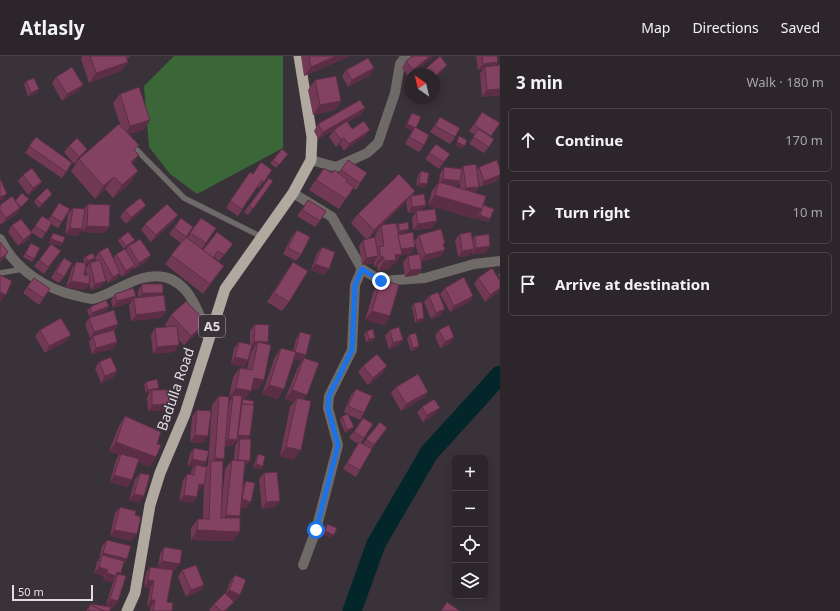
<!DOCTYPE html>
<html lang="en">
<head>
<meta charset="utf-8">
<style>
	:root { --surface:#2c262b; --page:#342e33; --text:#f1f3f6; --muted:#a6a5a9; --line:#484347 }
	body { margin:0; font-family:"Noto Sans",sans-serif; background:var(--page); color:var(--text) }
	.controls { position:absolute; right:12px; bottom:12px; display:grid; overflow:hidden; border-radius:6px; box-shadow:0 2px 10px #0003 }
	.controls button { width:36px; height:36px; display:grid; place-items:center; padding:0; border:0; border-bottom:1px solid var(--line); background:var(--surface); color:var(--text); font:20px sans-serif }
	.compass { position:absolute; left:404px; top:12px; width:36px; height:36px; border-radius:50%; background:var(--surface); box-shadow:0 2px 10px #0003; rotate:326deg }
	.scale { position:absolute; left:12px; bottom:10px; width:81px; box-sizing:border-box; padding-left:4px; border:2px solid #e1dce0; border-top:0; font-size:11px; line-height:14px; white-space:nowrap; color:#e1dce0; -webkit-text-stroke:3px #3a3239; paint-order:stroke }
	.stop { position:absolute; width:12px; height:12px; margin:-9px; border:3px solid #1a73e8; border-radius:50%; background:#fff }
	.stop.end { background:#1a73e8; border-color:#fff; box-shadow:0 1px 4px #0008 }
	.list { margin:0; padding:0; list-style:none }
	h2 { display:flex; justify-content:space-between; align-items:center; height:52px; margin:0; padding:0 16px; font-size:17px }
	h2 small { font-size:13px; font-weight:400; color:var(--muted) }
	.list li { display:grid; grid-template-columns:26px 1fr auto; gap:12px; align-items:center; box-sizing:border-box; height:64px; margin:0 8px 8px; padding:0 8px; border:1px solid var(--line); border-radius:6px }
	.list b { display:block; font-size:15px; white-space:nowrap }
	.list em { font-size:13px; font-style:normal; color:var(--muted) }
	.icon { flex:none; width:22px; height:22px; fill:none; stroke:currentColor; stroke-width:2; stroke-linecap:round; stroke-linejoin:round }
	.map { position:relative; flex:none; width:500px; height:555px; overflow:hidden }
	header { display:flex; align-items:center; gap:24px; box-sizing:border-box; height:56px; padding:0 20px; background:var(--surface); border-bottom:1px solid var(--line) }
	header strong { font-size:19px }
	nav { display:flex; gap:22px; margin-inline-start:auto; font-size:14px }
	main { display:flex }
	aside { flex:1; background:var(--surface) }
	.map>svg:first-child { display:block }
	.green { fill:#3a6638 }
	.lines { fill:none; stroke-linecap:round; stroke-linejoin:round }
	.river { stroke:#03262b; stroke-width:19 }
	.service { stroke:#6e6a67; stroke-width:5.5 }
	.minor { stroke:#6e6a67; stroke-width:10 }
	.trunk { stroke:#b1a8a0; stroke-width:11 }
	.wall { fill:#723954; fill-rule:evenodd }
	.shaded-wall { fill:#5c2e45 }
	.building { fill:#844262; stroke:#5c2e45 }
	.route { stroke:#1a73e8; stroke-width:5 }
	.labels { text-anchor:middle; dominant-baseline:central; stroke-width:3; stroke-linejoin:round; paint-order:stroke }
	.shield { fill:#3a3239; stroke:#afa9ae; stroke-width:1 }
	.shield-label { font-size:13px; font-weight:bold; fill:#e1dce0 }
	.street-label { font-size:14px; fill:#e1dce0; stroke:#3a3239 }
</style>
</head>
<body>
<header>
<strong>Atlasly</strong>
<nav><a>Map</a><a>Directions</a><a>Saved</a></nav>
</header>
<main>
<div class="map">
<svg width="500" height="555" viewBox="0 0 500 555">
	<rect width="100%" height="100%" fill="#3a3239"/>
	<!-- green -->
	<polygon class="green" points="174,0 283,0 283,92 197,138 170,118 149,91 144,30"/>
	<g class="lines">
		<!-- river -->
		<polyline class="river" points="352,555 376,488 429,397 500,319"/>
		<!-- service -->
		<g class="service">
			<polyline points="133,90 184,142 262,181"/>
			<polyline points="0,217 23,213"/>
		</g>
		<!-- minor -->
		<g class="minor">
			<polyline points="311,104 336,111 367,97 378,87 395,37 400,8 406,0"/>
			<polyline points="293,137 332,161 362,213 381,225 425,222 474,208 500,205"/>
			<path d="M0,183c15,30 46,51 78,57 4,1 10,3 15,3 17,-4 33,-17 50,-21 42,-11 54,29 65,60"/>
			<polyline points="303,509 316,474 338,389 328,352 329,340 352,294 355,229 362,213"/>
		</g>
		<!-- trunk -->
		<polyline class="trunk" points="127,555 135,537 150,449 160,417 185,358 225,233 293,137 311,104 312,81 299,0"/>
	</g>
	<!-- wall -->
	<g class="wall">
		<polygon points="82,0 130,0 127,3 128,6 121,15 89,27 81,3"/>
		<polygon points="301,0 350,0 304,20"/>
		<polygon points="434,0 410,18 410,19 408,20 402,12 406,5"/>
		<polygon points="476,0 497,0 498,6 495,10 500,39 482,41 480,17 483,14 478,14"/>
		<polygon points="374,12 370,19 348,31 342,20 346,14"/>
		<polygon points="56,21 83,29 78,35 62,45 52,27"/>
		<polygon points="315,24 341,45 335,54 313,59 308,34"/>
		<polygon points="26,25 37,37 28,40 24,29"/>
		<polygon points="120,38 150,64 143,74 129,78 135,95 133,108 138,115 130,127 113,142 105,133 95,143 71,115 79,103 120,68 113,47"/>
		<polygon points="365,52 360,59 347,66 352,73 365,80 344,95 340,88 336,91 329,81 334,74 339,71 318,83 314,75 318,68"/>
		<polygon points="482,56 500,67 491,81 489,91 484,97 469,88 475,79 469,75"/>
		<polygon points="412,57 416,72 424,89 419,96 405,88 412,75 405,71 410,60"/>
		<polygon points="440,61 455,81 450,88 430,76"/>
		<polygon points="36,81 72,107 62,122 25,97"/>
		<polygon points="436,88 450,98 439,113 425,103"/>
		<polygon points="69,90 87,93 83,99 74,108 64,96"/>
		<polygon points="288,98 276,112 270,107 273,104"/>
		<polygon points="348,104 367,117 356,134 353,132 339,153 309,134 324,112 332,117 339,117"/>
		<path d="M463,110l14,4 2,-3 18,14 -17,6 -2,-5 1,5 -4,6 15,26 -2,3 -11,-4 3,-6 -5,7 -47,-14 4,-14 7,-9 1,-8 4,-7 17,2zM460,126v6l-4,-1z"/>
		<polygon points="272,114 259,132 257,131 238,160 226,152 250,116 253,118"/>
		<polygon points="421,115 425,131 416,130 418,119"/>
		<polygon points="23,119 37,132 28,139 18,125"/>
		<polygon points="269,122 273,125 248,159 244,156"/>
		<path d="M415,135l-3,5 14,9 -4,5 10,18 -19,2 -1,-12 4,-6 -8,1 -2,-11 -24,23 15,1 1,-2 11,5 -3,4 -8,1v1l17,6 4,-6 26,8 -1,2 -3,11 -20,6 1,7 -4,6 -13,2 -2,-15 5,-6 10,-2 -3,-12v5l-4,7 -10,1 -6,9h-2l-4,5 -11,2 -1,-5 -3,1v-4l-12,2 -3,-19 4,-6 3,-1 -15,-16 7,-9zM380,171l-5,8 1,8 -8,-4z"/>
		<polygon points="50,141 39,152 34,146 36,143"/>
		<polygon points="308,144 320,165 315,171 297,160"/>
		<polygon points="15,145 26,146 19,153 16,158 1,169 0,167 0,149"/>
		<polygon points="59,147 62,166 58,172 51,168 42,183 32,177 28,184 18,190 8,176 12,169 31,176 42,160 48,164"/>
		<polygon points="88,148 109,171 104,177 82,176 83,166 82,173 77,180 65,178 68,158 73,152 84,153"/>
		<polygon points="146,149 141,156 126,168 120,161 125,154"/>
		<polygon points="178,159 173,166 151,186 141,174 145,168"/>
		<polygon points="181,162 186,181 187,182 201,162 216,172 202,193 203,194 228,194 219,205 214,201 213,202 224,210 203,238 165,208 181,187 169,178"/>
		<polygon points="297,174 301,199 296,205 283,198 292,180"/>
		<polygon points="53,177 61,190 49,187 51,180"/>
		<polygon points="460,178 472,184 475,180 490,190 485,197 472,198 472,196 469,200 458,201 455,184"/>
		<path d="M120,182l15,2 -3,3 14,19 -12,7 -1,-2 -3,5 -8,5 -2,-3 -4,5 -8,4 -3,-7 1,5 -5,6 -10,3 -2,-6 -4,6 -19,-3 6,-19 4,-6 9,1 -2,-4 3,-3 9,2 4,-6 14,7 3,-5 9,-3 3,-5 -4,3 -6,-8zM95,202l1,3 -6,2 -5,6 2,6h-3l2,-11 7,-3z"/>
		<polygon points="31,187 34,203 32,206 23,201"/>
		<polygon points="322,191 324,219 311,214 317,197"/>
		<polygon points="61,195 44,218 34,210 39,204"/>
		<polygon points="64,202 64,221 59,227 51,222 59,208"/>
		<polygon points="293,206 289,246 282,255 267,246 286,216"/>
		<polygon points="500,217 500,222 498,219"/>
		<polygon points="34,222 50,233 39,249 23,237"/>
		<polygon points="478,222 500,225 500,235 485,246 474,228"/>
		<polygon points="381,224 390,260 384,269 365,264 374,234"/>
		<polygon points="142,228 162,239 166,255 161,262 131,265 129,249 131,246 113,252 111,245 115,238 136,240 134,242 138,242 138,235"/>
		<polygon points="445,232 473,240 469,246 450,256 440,238"/>
		<polygon points="429,240 440,260 431,263 424,246"/>
		<polygon points="414,247 422,266 415,267 412,250"/>
		<polygon points="109,250 107,254 90,261 87,255 90,251"/>
		<polygon points="171,259 206,266 199,275 184,289 178,283 179,289 174,296 153,298 151,279 155,272 167,271 165,269"/>
		<polygon points="89,262 118,268 114,275 117,286 112,293 92,298 89,286 92,282 90,282 85,268"/>
		<path d="M255,268l13,18 -1,2 -3,36 -7,10 -6,-2 -6,11 5,37 -2,3 -3,28h-1l-2,19 4,-5 5,21 -5,6 -6,-1 -7,34 -42,-1v-12l7,-9h5l1,-35 -5,7h-1l-1,6 -5,6 -13,-2 4,-21 4,-6 4,1v-4l3,-4 -7,-1 3,-12 4,-6 12,14 -3,4 3,1 2,-2 4,-60 7,-9 9,14 1,-8 3,-4h-3l4,-21 7,-9 7,1 4,-17 3,-4h-3l-3,12 -4,7 -13,-3 3,-16 5,-6 11,2v-13zM235,386h3l-3,3 -1,15h-2l-7,9 -3,33 1,-41 1,-2 1,-13h7z"/>
		<polygon points="40,274 71,279 66,285 45,297 35,280"/>
		<polygon points="390,274 398,290 389,293 385,280"/>
		<polygon points="439,274 450,288 440,292 435,280"/>
		<polygon points="367,275 375,282 373,285 366,286 364,278"/>
		<polygon points="300,276 306,299 304,302 304,343 294,404 280,400 290,351 294,346 285,343 298,311 302,305 294,303 284,333 277,343 262,338 275,301 281,292 293,295 296,283"/>
		<polygon points="409,279 419,290 417,293 411,295 407,283"/>
		<polygon points="99,306 117,315 113,322 101,327 95,312"/>
		<polygon points="363,310 383,317 368,329 358,316"/>
		<polygon points="146,326 157,334 166,354 148,355 147,341 150,336 146,337 144,329"/>
		<polygon points="396,331 428,336 423,342 401,355 391,337"/>
		<polygon points="356,333 364,357 360,364 349,359 351,374 345,377 340,364 342,360 348,358 344,356 351,339"/>
		<polygon points="422,351 435,358 423,366 417,357"/>
		<polygon points="197,354 204,387 190,386 192,361"/>
		<polygon points="125,360 157,388 156,401 150,411 138,406 128,431 110,426 116,404 119,399 109,395 119,370"/>
		<polygon points="363,362 373,368 361,387 363,388 366,383 383,378 371,393 360,414 356,421 343,413 358,388 349,382"/>
		<polygon points="258,398 263,410 261,413 253,412 256,402"/>
		<polygon points="140,417 140,447 129,444 135,423"/>
		<polygon points="264,417 280,445 275,451 262,453 259,423"/>
		<polygon points="120,451 135,459 132,485 110,480 115,457"/>
		<polygon points="327,468 332,482 322,478 325,471"/>
		<polygon points="107,484 123,509 120,518 118,545 113,552 111,551 110,555 86,555 91,548 111,551 106,549 114,523 111,526 103,524 104,520 94,517 97,506 99,504 102,490"/>
		<polygon points="164,491 175,514 158,511 160,498"/>
		<polygon points="150,511 167,546 172,555 150,555 151,551 147,550 150,532 144,531 146,517"/>
		<polygon points="182,514 204,529 200,535 186,541 178,521"/>
		<polygon points="235,519 240,539 235,545 232,544 229,552 226,555 210,555 209,554 214,548 226,537 230,526"/>
	</g>
	<!-- shaded-wall -->
	<g class="shaded-wall">
		<polygon points="336,0 350,0 304,20 311,11"/>
		<polygon points="430,0 434,0 411,18 410,18 410,19 408,20 413,14"/>
		<polygon points="128,6 121,15 89,27 96,17"/>
		<polygon points="498,6 493,12 485,11 483,14 478,14 483,8"/>
		<polygon points="447,9 443,15 434,23 434,21"/>
		<polygon points="374,12 370,19 348,31 352,24"/>
		<polygon points="83,29 78,35 62,45 67,38"/>
		<polygon points="39,33 37,37 28,40 31,37"/>
		<polygon points="500,33 500,39 482,41 487,34"/>
		<polygon points="341,45 335,54 313,59 320,49"/>
		<polygon points="365,52 360,59 318,83 323,76"/>
		<polygon points="150,64 143,74 123,80 130,70"/>
		<polygon points="407,68 415,71 412,75 405,71"/>
		<polygon points="370,74 365,80 344,95 349,88"/>
		<polygon points="344,82 340,88 336,91 341,84"/>
		<polygon points="457,86 465,90 462,93 455,90"/>
		<polygon points="87,93 83,99 74,108 79,101"/>
		<polygon points="139,99 130,112 131,106"/>
		<polygon points="138,115 130,127 113,142 122,129"/>
		<polygon points="500,119 500,121 497,125 480,131 484,125"/>
		<polygon points="114,121 105,133 95,143 103,130"/>
		<polygon points="443,123 460,125 455,132 438,129"/>
		<polygon points="42,126 37,132 28,139 33,132"/>
		<polygon points="419,127 427,128 425,131 416,130"/>
		<polygon points="479,131 474,137 461,139 466,132"/>
		<polygon points="415,135 406,146 367,184 374,174"/>
		<polygon points="7,138 3,144 0,145 0,141"/>
		<polygon points="52,138 50,141 39,152 42,148"/>
		<polygon points="435,139 482,153 475,163 428,149"/>
		<polygon points="29,143 16,158 1,169 6,162 20,152"/>
		<polygon points="146,149 141,156 126,168 131,162"/>
		<polygon points="426,149 421,155 416,155 416,156 408,157 412,151"/>
		<polygon points="178,159 173,166 151,186 156,179"/>
		<polygon points="480,159 490,163 488,166 477,162"/>
		<polygon points="437,165 432,172 413,174 418,168"/>
		<polygon points="87,170 109,171 104,177 82,176"/>
		<polygon points="70,172 82,173 77,180 65,178"/>
		<polygon points="409,173 406,177 397,178 400,175"/>
		<polygon points="32,177 28,184 18,190 23,184"/>
		<polygon points="51,183 63,187 61,190 49,187"/>
		<polygon points="135,184 132,187 124,193 126,190"/>
		<polygon points="490,190 485,197 472,198 476,192"/>
		<polygon points="415,191 411,198 401,199 395,208 393,208 389,213 378,215 384,205 399,194"/>
		<polygon points="474,193 469,200 458,201 462,195"/>
		<polygon points="445,194 441,200 420,206 425,199"/>
		<polygon points="8,196 4,203 0,206 0,203"/>
		<polygon points="151,199 146,206 134,213 139,207"/>
		<polygon points="378,200 374,207 362,209 366,202"/>
		<polygon points="381,201 384,201 377,210 374,211"/>
		<polygon points="95,202 93,205 85,208 87,205"/>
		<polygon points="315,208 329,213 324,219 311,214"/>
		<polygon points="135,209 130,216 122,221 126,215"/>
		<polygon points="224,210 217,220 203,238 210,228"/>
		<polygon points="422,213 418,219 405,221 410,214"/>
		<polygon points="120,217 116,223 108,227 113,221"/>
		<polygon points="71,225 89,228 85,234 66,231"/>
		<polygon points="106,225 101,231 91,234 95,228"/>
		<polygon points="500,232 500,235 499,236 485,246 490,239"/>
		<polygon points="0,236 6,239 0,247"/>
		<polygon points="142,237 163,237 158,244 138,243"/>
		<polygon points="136,240 131,246 113,252 117,245"/>
		<polygon points="473,240 469,246 450,256 454,250"/>
		<polygon points="109,250 107,254 90,261 92,257"/>
		<polygon points="445,253 440,260 431,263 436,257"/>
		<polygon points="166,255 161,262 131,265 136,259"/>
		<polygon points="372,255 390,260 384,269 365,264"/>
		<polygon points="424,262 422,266 415,267 417,264"/>
		<polygon points="206,266 199,275 184,289 191,280"/>
		<polygon points="118,268 114,275 93,280 92,282 90,282 94,276"/>
		<polygon points="71,279 66,285 45,297 49,290"/>
		<polygon points="454,281 450,288 440,292 445,286"/>
		<polygon points="375,282 373,285 366,286 369,283"/>
		<polygon points="403,284 398,290 389,293 393,287"/>
		<polygon points="254,285 268,286 264,292 258,286 254,292 250,292"/>
		<polygon points="117,286 112,293 92,298 96,292"/>
		<polygon points="179,289 174,296 153,298 157,291"/>
		<polygon points="419,290 417,293 411,295 413,292"/>
		<polygon points="295,296 306,299 302,305 291,302"/>
		<polygon points="235,301 248,304 244,311 231,308"/>
		<polygon points="387,310 383,317 368,329 373,322"/>
		<polygon points="117,315 113,322 101,327 105,320"/>
		<polygon points="254,322 264,324 257,334 247,332"/>
		<polygon points="269,329 284,333 277,343 262,338"/>
		<polygon points="159,332 157,335 152,334 150,336 146,337 148,334"/>
		<polygon points="236,332 251,335 244,345 243,343 242,344 233,339 232,342 229,342"/>
		<polygon points="292,334 307,339 300,349 297,342 294,346 285,343"/>
		<polygon points="428,336 423,342 401,355 406,348"/>
		<polygon points="170,348 166,354 148,355 152,349"/>
		<polygon points="440,352 435,358 423,366 427,359"/>
		<polygon points="354,371 351,374 345,377 347,374"/>
		<polygon points="195,379 208,380 204,387 190,386"/>
		<polygon points="238,379 250,380 246,387 240,383 238,386 235,386 232,390 224,389 228,383 235,384"/>
		<polygon points="116,386 156,401 150,411 120,400 121,398 119,399 109,395"/>
		<polygon points="286,391 301,394 294,404 280,400"/>
		<polygon points="215,402 224,403 218,413 211,408"/>
		<polygon points="192,403 206,406 202,413 196,409 194,411 187,410"/>
		<polygon points="238,404 250,405 245,411 234,410"/>
		<polygon points="256,408 263,410 261,413 253,412"/>
		<polygon points="114,419 132,424 128,431 110,426"/>
		<polygon points="199,428 204,429 199,435 194,434"/>
		<polygon points="134,438 144,440 140,447 129,444"/>
		<polygon points="184,439 197,441 192,447 179,445"/>
		<polygon points="242,443 251,446 246,452 237,450"/>
		<polygon points="280,445 275,451 262,453 266,446"/>
		<polygon points="226,459 240,460 233,469 219,468"/>
		<polygon points="114,474 137,478 132,485 110,480"/>
		<polygon points="197,474 240,476 233,485 191,484"/>
		<polygon points="325,475 334,479 332,482 322,478"/>
		<polygon points="103,497 127,503 123,510 102,499 99,504"/>
		<polygon points="162,505 180,508 175,514 158,511"/>
		<polygon points="99,511 108,514 104,520 94,517"/>
		<polygon points="117,516 121,517 116,524 118,518 111,526 103,524 107,517"/>
		<polygon points="148,524 154,525 150,532 144,531"/>
		<polygon points="204,529 200,535 186,541 191,534"/>
		<polygon points="229,534 240,539 235,545 224,541"/>
		<polygon points="110,543 118,545 113,552 106,549"/>
		<polygon points="151,544 155,544 151,551 147,550"/>
		<polygon points="234,546 229,552 226,555 224,555"/>
	</g>
	<!-- building -->
	<g class="building">
		<polygon points="90,0 126,0 128,6 96,17"/>
		<polygon points="309,0 336,0 311,11"/>
		<polygon points="413,0 430,0 413,14 406,5"/>
		<polygon points="440,0 447,9 434,21 434,18 423,18 422,16"/>
		<polygon points="482,0 497,0 498,6 483,8"/>
		<polygon points="368,2 374,12 352,24 346,14"/>
		<polygon points="500,9 500,33 487,34 485,11"/>
		<polygon points="72,11 83,29 67,38 56,21"/>
		<polygon points="336,20 341,45 320,49 315,24"/>
		<polygon points="34,22 39,33 31,37 26,25"/>
		<polygon points="139,31 150,64 130,70 120,38"/>
		<polygon points="360,44 365,52 323,76 318,68"/>
		<polygon points="482,56 500,67 491,80 474,69"/>
		<polygon points="412,57 421,61 416,72 407,68"/>
		<polygon points="440,61 460,72 455,81 435,70"/>
		<polygon points="347,65 352,73 364,65 370,74 349,88 344,82 341,84 334,74"/>
		<polygon points="119,68 139,89 134,94 139,99 131,106 138,115 122,129 114,121 103,130 79,103"/>
		<polygon points="415,71 429,79 424,89 409,81"/>
		<polygon points="478,73 494,83 489,91 473,81"/>
		<polygon points="459,80 467,84 465,90 457,86"/>
		<polygon points="36,81 72,107 66,116 29,90"/>
		<polygon points="77,82 87,93 79,101 69,90"/>
		<polygon points="436,88 450,98 444,106 429,97"/>
		<polygon points="282,93 288,98 279,109 273,104"/>
		<polygon points="348,104 367,117 360,127 341,114"/>
		<polygon points="497,104 500,114 500,119 484,125 479,111"/>
		<polygon points="261,106 272,114 264,126 262,124 242,153 230,145 250,116 253,118"/>
		<polygon points="476,108 479,131 466,132 463,110"/>
		<polygon points="444,111 462,113 460,125 443,123"/>
		<polygon points="32,112 42,126 33,132 23,119"/>
		<polygon points="324,112 332,117 334,114 347,123 346,126 354,131 346,143 316,124"/>
		<polygon points="421,115 429,117 427,128 419,127"/>
		<polygon points="399,118 415,135 374,174 358,158"/>
		<polygon points="0,122 7,138 0,141"/>
		<polygon points="269,122 273,125 253,153 249,150"/>
		<polygon points="439,126 486,140 482,153 435,139"/>
		<polygon points="47,132 52,138 42,148 36,143"/>
		<polygon points="22,137 29,143 21,151 15,145"/>
		<polygon points="424,138 426,149 412,151 411,140"/>
		<polygon points="12,140 20,152 6,162 0,154 0,149"/>
		<polygon points="140,142 146,149 131,162 125,154"/>
		<polygon points="308,144 326,155 320,165 302,154"/>
		<polygon points="59,147 70,153 62,166 51,160"/>
		<polygon points="88,148 110,149 109,171 87,170"/>
		<polygon points="167,148 178,159 156,179 145,168"/>
		<polygon points="483,149 494,153 490,163 480,159"/>
		<polygon points="73,152 85,153 82,173 70,172"/>
		<polygon points="435,153 437,165 418,168 416,155"/>
		<polygon points="42,160 52,166 46,177 35,170"/>
		<polygon points="181,162 193,171 186,181 174,172"/>
		<polygon points="201,162 216,172 206,187 190,177"/>
		<polygon points="21,163 32,177 23,184 12,169"/>
		<polygon points="408,166 409,173 400,175 398,168"/>
		<polygon points="396,167 402,198 395,199 396,204 384,205 384,201 381,201 379,191 384,190 381,169"/>
		<polygon points="441,173 445,187 443,188 445,194 425,199 419,179"/>
		<polygon points="297,174 310,181 301,199 288,192"/>
		<polygon points="128,176 135,184 126,190 120,182"/>
		<polygon points="217,176 233,188 224,199 218,195 213,202 203,194"/>
		<polygon points="413,176 415,191 401,193 398,179"/>
		<polygon points="471,176 474,193 462,195 460,178"/>
		<polygon points="53,177 65,181 63,187 51,183"/>
		<polygon points="489,178 490,190 476,192 475,180"/>
		<polygon points="186,181 224,210 210,228 171,199"/>
		<polygon points="375,181 378,200 366,202 363,184"/>
		<polygon points="140,183 151,199 139,207 129,190"/>
		<polygon points="0,186 8,196 0,203"/>
		<polygon points="31,187 40,192 34,203 25,198"/>
		<polygon points="51,188 61,195 48,211 39,204"/>
		<polygon points="108,191 120,217 113,221 99,196"/>
		<polygon points="322,191 335,196 329,213 315,208"/>
		<polygon points="125,193 135,209 126,215 116,198"/>
		<polygon points="93,197 95,202 87,205 86,200"/>
		<polygon points="420,198 422,213 410,214 408,200"/>
		<polygon points="64,202 72,207 64,221 56,216"/>
		<polygon points="100,204 106,225 95,228 90,207"/>
		<polygon points="76,206 86,207 84,219 90,219 89,228 71,225"/>
		<polygon points="293,206 308,215 289,246 274,237"/>
		<polygon points="492,212 500,225 500,232 490,239 478,222"/>
		<polygon points="0,219 12,225 6,239 0,236"/>
		<polygon points="464,221 473,240 454,250 445,232"/>
		<polygon points="34,222 50,233 43,242 27,231"/>
		<polygon points="381,224 399,229 390,260 372,255"/>
		<rect x="142" y="228" width="21" height="9"/>
		<polygon points="133,232 136,240 117,245 115,238"/>
		<polygon points="438,236 445,253 436,257 429,240"/>
		<polygon points="164,239 166,255 136,259 134,242"/>
		<polygon points="106,244 109,250 92,257 90,251"/>
		<polygon points="186,245 206,266 191,280 171,259"/>
		<polygon points="422,246 424,262 417,264 414,247"/>
		<polygon points="114,254 118,268 94,276 89,262"/>
		<polygon points="61,262 71,279 49,290 40,274"/>
		<polygon points="255,268 269,269 268,286 254,285"/>
		<polygon points="449,269 454,281 445,286 439,274"/>
		<polygon points="177,270 179,289 157,291 155,272"/>
		<polygon points="399,271 403,284 393,287 390,274"/>
		<polygon points="373,273 375,282 369,283 367,275"/>
		<polygon points="114,274 117,286 96,292 93,280"/>
		<polygon points="300,276 311,279 306,299 295,296"/>
		<polygon points="416,277 419,290 413,292 409,279"/>
		<polygon points="239,286 252,289 248,304 235,301"/>
		<polygon points="258,286 271,289 264,324 254,322 251,335 236,332 240,312 252,314"/>
		<polygon points="281,292 296,296 284,333 269,329"/>
		<polygon points="377,298 387,310 373,322 363,310"/>
		<polygon points="111,301 117,315 105,320 99,306"/>
		<polygon points="304,302 319,307 307,339 292,334"/>
		<polygon points="418,318 428,336 406,348 396,331"/>
		<polygon points="157,323 159,332 148,334 146,326"/>
		<polygon points="356,333 372,340 364,357 348,350"/>
		<polygon points="152,334 170,334 170,348 152,349"/>
		<polygon points="233,339 242,340 237,384 228,383"/>
		<polygon points="219,340 229,341 224,403 215,402"/>
		<polygon points="297,342 311,345 301,394 286,391"/>
		<polygon points="243,343 254,345 253,349 242,348 242,349"/>
		<polygon points="434,343 440,352 427,359 422,351"/>
		<polygon points="242,348 254,349 250,380 238,379"/>
		<polygon points="197,354 211,355 208,380 195,379"/>
		<polygon points="348,358 354,371 347,374 342,360"/>
		<polygon points="125,360 161,376 157,388 161,389 156,401 116,386"/>
		<polygon points="363,362 373,368 364,382 354,376"/>
		<polygon points="380,366 387,372 374,389 366,383"/>
		<polygon points="240,383 251,383 250,405 238,404"/>
		<polygon points="359,386 372,393 360,414 347,407"/>
		<polygon points="194,392 209,395 206,406 192,403"/>
		<polygon points="121,398 139,403 132,424 114,419"/>
		<polygon points="258,398 265,400 263,410 256,408"/>
		<polygon points="232,404 245,405 240,460 226,459"/>
		<polygon points="211,405 223,405 221,462 240,462 240,476 197,474 198,463 209,463"/>
		<polygon points="196,409 207,411 204,429 199,428 197,441 184,439 187,418 194,419"/>
		<polygon points="277,416 280,445 266,446 264,417"/>
		<polygon points="140,417 150,419 144,440 134,438"/>
		<polygon points="246,425 255,427 251,446 242,443"/>
		<polygon points="120,451 136,455 135,459 141,461 137,478 114,474"/>
		<polygon points="327,468 337,472 334,479 325,475"/>
		<polygon points="107,484 131,490 127,503 103,497"/>
		<polygon points="164,491 182,494 180,508 162,505"/>
		<polygon points="102,499 124,505 121,517 117,516 116,520 107,517 108,514 99,511"/>
		<polygon points="196,509 204,529 191,534 182,514"/>
		<polygon points="150,511 173,514 167,546 173,547 172,555 153,555 155,544 151,544 154,525 148,524"/>
		<polygon points="118,518 126,520 118,545 110,543"/>
		<polygon points="235,519 246,524 240,539 229,534"/>
		<polygon points="225,537 234,546 224,555 221,555 214,548"/>
		<polygon points="447,546 460,555 441,555"/>
		<polygon points="91,548 111,551 110,555 104,555 90,549"/>
		<polygon points="90,549 104,555 90,555 88,554"/>
	</g>
	<g class="lines">
		<!-- route -->
		<polyline class="route" points="316,474 338,389 328,352 329,340 352,294 355,229 362,213 381,225"/>
	</g>
	<g class="labels">
		<!-- shield labels -->
		<rect class="shield" x="199" y="259" width="26" height="22" rx="3"/>
		<g class="shield-label">
			<text x="212" y="270">A5</text>
		</g>
		<!-- street labels -->
		<g class="street-label">
			<text transform="translate(175 333) rotate(-71)">Badulla Road</text>
		</g>
	</g>
</svg>
<div class="controls">
<button>+</button>
<button>−</button>
<button><svg class="icon" aria-label="locate" viewBox="0 0 24 24"><circle cx="12" cy="12" r="6"/><path d="M12 2v4M12 18v4M2 12h4M18 12h4"/></svg></button>
<button><svg class="icon" aria-label="layers" viewBox="0 0 24 24"><path d="M12 4l9 5-9 5-9-5zM3 14l9 5 9-5"/></svg></button>
</div>
<svg class="compass" viewBox="-18 -18 36 36"><path d="M0-13l5 13h-10z" fill="#e53935"/><path d="M0 13l5-13h-10z" fill="#a6a5a9"/></svg>
<div class="scale">50 m</div>
<div class="stop" style="left:316px;top:474px"></div>
<div class="stop end" style="left:381px;top:225px"></div>
</div>
<aside>
<h2>3 min<small>Walk · 180 m</small></h2>
<ul class="list">
<li><svg class="icon" aria-label="ahead" viewBox="0 0 24 24"><path d="M12 20V5M6 11l6-6 6 6"/></svg><div><b>Continue</b></div><em>170 m</em></li>
<li><svg class="icon" aria-label="right" viewBox="0 0 24 24"><path d="M7 20v-9h11M14 6l5 5-5 5"/></svg><div><b>Turn right</b></div><em>10 m</em></li>
<li><svg class="icon" aria-label="arrive" viewBox="0 0 24 24"><path d="M6 21V4h12l-3 4 3 4H6"/></svg><div><b>Arrive at destination</b></div></li>
</ul>
</aside>
</main>
</body>
</html>
